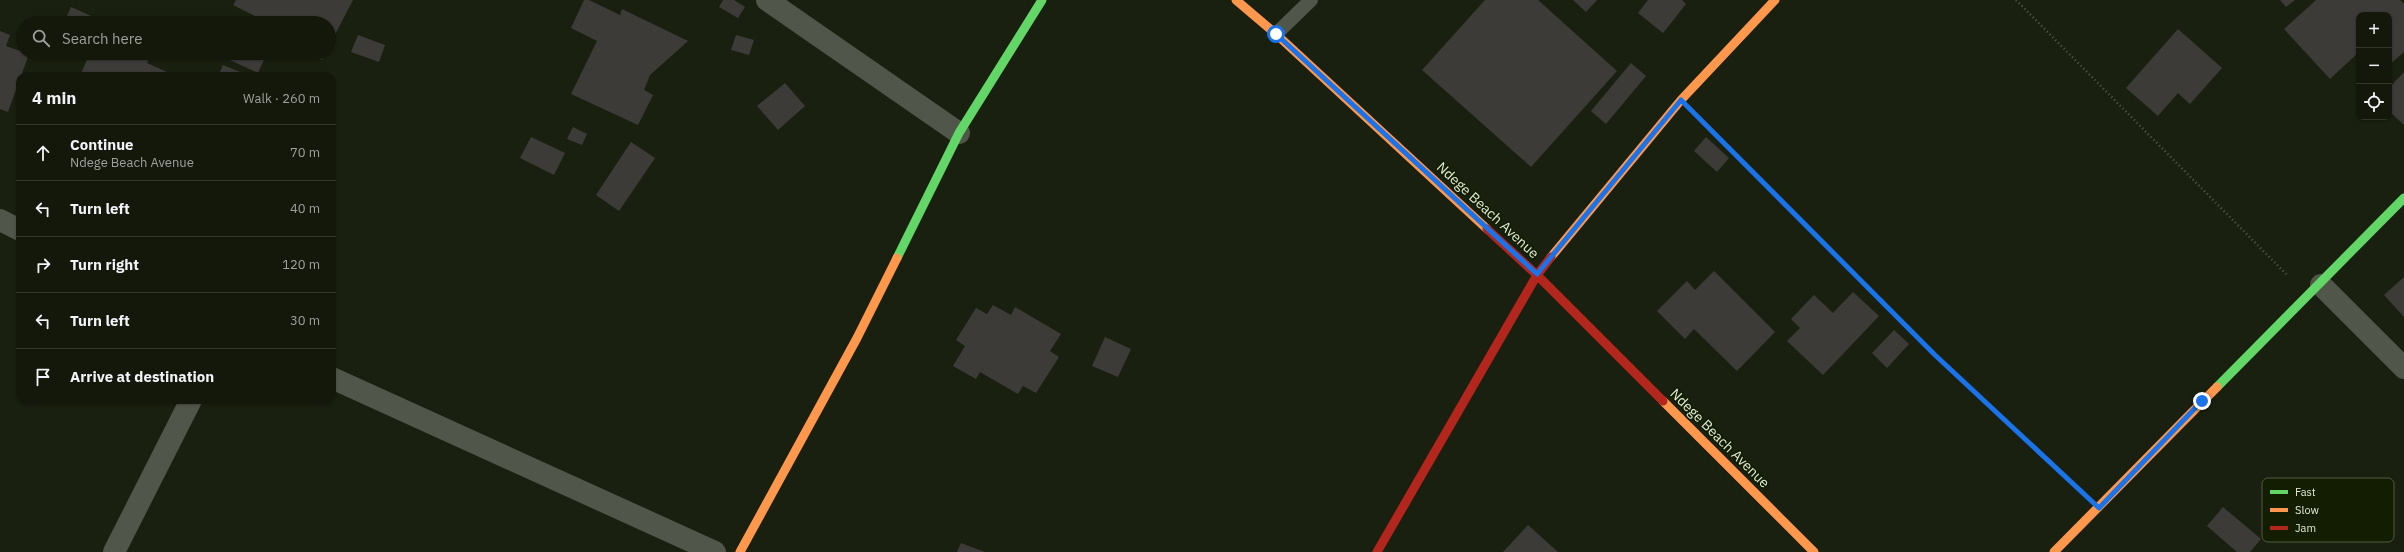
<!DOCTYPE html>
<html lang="en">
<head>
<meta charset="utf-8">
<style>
	:root { --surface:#14180b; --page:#1d2114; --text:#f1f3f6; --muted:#9da09d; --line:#33372c }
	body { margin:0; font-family:"IBM Plex Sans",sans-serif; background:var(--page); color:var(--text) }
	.controls { position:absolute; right:12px; top:12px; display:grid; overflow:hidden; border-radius:8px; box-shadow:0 1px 3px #0004 }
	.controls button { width:36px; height:36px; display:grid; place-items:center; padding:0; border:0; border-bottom:1px solid var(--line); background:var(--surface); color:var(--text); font:20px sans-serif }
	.stop { position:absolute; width:12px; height:12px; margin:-9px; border:3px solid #1a73e8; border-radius:50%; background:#fff }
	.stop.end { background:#1a73e8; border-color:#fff; box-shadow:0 1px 4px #0008 }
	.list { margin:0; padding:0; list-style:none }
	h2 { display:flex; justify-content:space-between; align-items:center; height:52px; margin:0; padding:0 16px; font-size:17px }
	h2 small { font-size:13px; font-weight:400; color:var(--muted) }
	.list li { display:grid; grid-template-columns:26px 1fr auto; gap:12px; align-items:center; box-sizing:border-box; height:56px; padding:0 16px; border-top:1px solid var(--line) }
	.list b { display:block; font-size:15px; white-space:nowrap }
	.list p { margin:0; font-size:13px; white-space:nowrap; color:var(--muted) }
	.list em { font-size:13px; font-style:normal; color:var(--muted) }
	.icon { flex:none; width:22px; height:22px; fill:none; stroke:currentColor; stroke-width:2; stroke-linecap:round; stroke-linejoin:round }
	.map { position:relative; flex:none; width:2404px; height:552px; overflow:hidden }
	.search { position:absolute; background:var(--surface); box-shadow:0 1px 3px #0004; left:16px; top:16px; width:320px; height:44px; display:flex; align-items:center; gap:10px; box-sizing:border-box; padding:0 14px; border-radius:22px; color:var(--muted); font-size:15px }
	.panel { position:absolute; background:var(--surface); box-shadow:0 1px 3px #0004; left:16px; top:72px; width:320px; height:332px; border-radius:12px }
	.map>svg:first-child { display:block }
	.building { fill:#3d3b38 }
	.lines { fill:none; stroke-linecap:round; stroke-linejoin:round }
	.path { stroke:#565c50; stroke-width:2.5; stroke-dasharray:1 3; stroke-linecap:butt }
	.lane { stroke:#51564a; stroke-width:14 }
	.street { stroke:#51564a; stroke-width:22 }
	.fast { stroke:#63d668; stroke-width:9 }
	.slow { stroke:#ff974d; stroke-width:9 }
	.jam { stroke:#b3261e; stroke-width:9 }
	.route { stroke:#1a73e8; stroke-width:5 }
	.labels { text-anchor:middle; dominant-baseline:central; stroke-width:3.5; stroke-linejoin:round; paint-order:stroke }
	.street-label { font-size:14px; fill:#e2ead9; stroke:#121d02 }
	.key { fill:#121d02; stroke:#505a42; stroke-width:1 }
	.key-label { font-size:11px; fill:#e2ead9 }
</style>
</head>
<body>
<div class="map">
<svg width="2404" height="552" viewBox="0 0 2404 552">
	<rect width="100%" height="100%" fill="#1a200f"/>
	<!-- building -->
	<g class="building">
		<polygon points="236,0 353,0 329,46 329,23 269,23 233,5"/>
		<polygon points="584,0 589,0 620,15 622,9 688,41 650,75 644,90 653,95 638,125 571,94 597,41 571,28"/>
		<polygon points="723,0 734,0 745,7 738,18 719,7"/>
		<polygon points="1485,0 1538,0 1617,71 1531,167 1422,70"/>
		<polygon points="1573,0 1597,0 1586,12"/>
		<polygon points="1648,0 1682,0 1686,4 1663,33 1638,13"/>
		<polygon points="2280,0 2295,0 2286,7"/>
		<polygon points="2316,0 2400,0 2404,4 2404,52 2389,65 2389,15 2359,15 2359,52 2330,79 2284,29"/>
		<polygon points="71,7 107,23 64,23"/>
		<polygon points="2178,29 2222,68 2190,104 2178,93 2158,116 2126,88"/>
		<polygon points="0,31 10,35 6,46 29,54 8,112 0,109"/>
		<polygon points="358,35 385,45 379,62 351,52"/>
		<polygon points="736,35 754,40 749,55 731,50"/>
		<polygon points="84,53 151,53 147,63 176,76 80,76 89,55"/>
		<polygon points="220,53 267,53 258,73 219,55"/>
		<polygon points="309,53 325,53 322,60"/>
		<polygon points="1631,63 1646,76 1606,124 1591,111"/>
		<polygon points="223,65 250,76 218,76"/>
		<polygon points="2404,72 2404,125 2389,111 2389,88"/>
		<polygon points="785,83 805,106 778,130 757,106"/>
		<polygon points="573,127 587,134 582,145 567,139"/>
		<polygon points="531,137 565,153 554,175 520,158"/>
		<polygon points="1706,137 1729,158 1717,172 1694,151"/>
		<polygon points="631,142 655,158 619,211 596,195"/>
		<polygon points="1714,271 1775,332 1737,371 1694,329 1685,339 1657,311 1687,281 1695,290"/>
		<polygon points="2404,277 2404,317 2384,295"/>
		<polygon points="1853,292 1879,316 1823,375 1787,341 1800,328 1791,319 1814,295 1833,313"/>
		<polygon points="993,305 1011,315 1015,307 1061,334 1050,351 1059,357 1036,393 1023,386 1018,394 980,372 976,379 953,366 965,346 956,340 976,308 987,314"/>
		<polygon points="1894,330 1909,344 1887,368 1872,353"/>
		<polygon points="1105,337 1131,349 1118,377 1092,366"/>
		<polygon points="2223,507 2261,539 2250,552 2237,552 2207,526"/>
		<polygon points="1528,525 1558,552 1503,552"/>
		<polygon points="961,543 985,552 957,552"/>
	</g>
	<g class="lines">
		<!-- path -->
		<g class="path">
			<polyline points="2016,0 2288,276"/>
			<polyline points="1701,121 1935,355 2077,488"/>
		</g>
		<!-- lane -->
		<polyline class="lane" points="1276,34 1311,0"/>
		<!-- street -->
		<g class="street">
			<polyline points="767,0 959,133"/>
			<polyline points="0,220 20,230"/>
			<polyline points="2321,285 2404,368"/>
			<polyline points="332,378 715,552"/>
			<polyline points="114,552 191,400"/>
		</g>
		<!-- fast -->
		<g class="fast">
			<polyline points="897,258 959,133 1042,0"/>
			<polyline points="2217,387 2404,198"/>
		</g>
		<!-- slow -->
		<g class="slow">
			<polyline points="1236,0 1276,34 1487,229"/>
			<polyline points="1551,257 1681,100 1775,0"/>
			<polyline points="1663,401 1814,552"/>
			<polyline points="740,552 857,338 897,258"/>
			<polyline points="2054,552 2217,387"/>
		</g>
		<!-- jam -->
		<g class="jam">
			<polyline points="1487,229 1537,275 1663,401"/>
			<polyline points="1377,552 1537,275 1551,257"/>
		</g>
	</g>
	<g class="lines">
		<!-- route -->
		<polyline class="route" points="1276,34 1537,274 1681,100 1935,355 2099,508 2202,401"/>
	</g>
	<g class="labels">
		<!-- street labels -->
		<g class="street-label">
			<text transform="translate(1488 210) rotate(43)">Ndege Beach Avenue</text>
			<text transform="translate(1720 438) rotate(45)">Ndege Beach Avenue</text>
		</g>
	</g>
	<!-- legend -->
	<rect x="2262" y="478" width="132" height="64" rx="6" class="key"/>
	<rect x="2270" y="490" width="18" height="4" fill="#63d668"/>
	<rect x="2270" y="508" width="18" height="4" fill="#ff974d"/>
	<rect x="2270" y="526" width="18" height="4" fill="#b3261e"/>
	<g class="key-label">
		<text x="2295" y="496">Fast</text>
		<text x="2295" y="514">Slow</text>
		<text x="2295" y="532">Jam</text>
	</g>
</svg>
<div class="controls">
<button>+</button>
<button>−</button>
<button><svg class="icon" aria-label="locate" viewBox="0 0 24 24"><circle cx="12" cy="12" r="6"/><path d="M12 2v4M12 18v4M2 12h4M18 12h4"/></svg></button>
</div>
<div class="stop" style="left:1276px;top:34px"></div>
<div class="stop end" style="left:2202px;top:401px"></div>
<div class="search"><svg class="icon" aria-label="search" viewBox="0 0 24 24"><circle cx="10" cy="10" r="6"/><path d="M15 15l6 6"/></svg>Search here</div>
<section class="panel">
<h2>4 min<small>Walk · 260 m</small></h2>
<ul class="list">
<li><svg class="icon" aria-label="ahead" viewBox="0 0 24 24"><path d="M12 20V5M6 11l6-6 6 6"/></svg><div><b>Continue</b><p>Ndege Beach Avenue</p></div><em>70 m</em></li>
<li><svg class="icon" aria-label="left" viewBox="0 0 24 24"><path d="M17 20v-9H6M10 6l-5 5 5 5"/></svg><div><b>Turn left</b></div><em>40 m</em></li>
<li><svg class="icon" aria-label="right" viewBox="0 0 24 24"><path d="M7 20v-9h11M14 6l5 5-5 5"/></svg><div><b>Turn right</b></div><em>120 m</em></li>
<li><svg class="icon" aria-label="left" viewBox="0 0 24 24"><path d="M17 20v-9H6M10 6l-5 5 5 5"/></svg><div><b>Turn left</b></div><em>30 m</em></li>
<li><svg class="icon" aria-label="arrive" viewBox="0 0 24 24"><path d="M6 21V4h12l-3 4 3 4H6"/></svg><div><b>Arrive at destination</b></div></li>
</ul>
</section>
</div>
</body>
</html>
